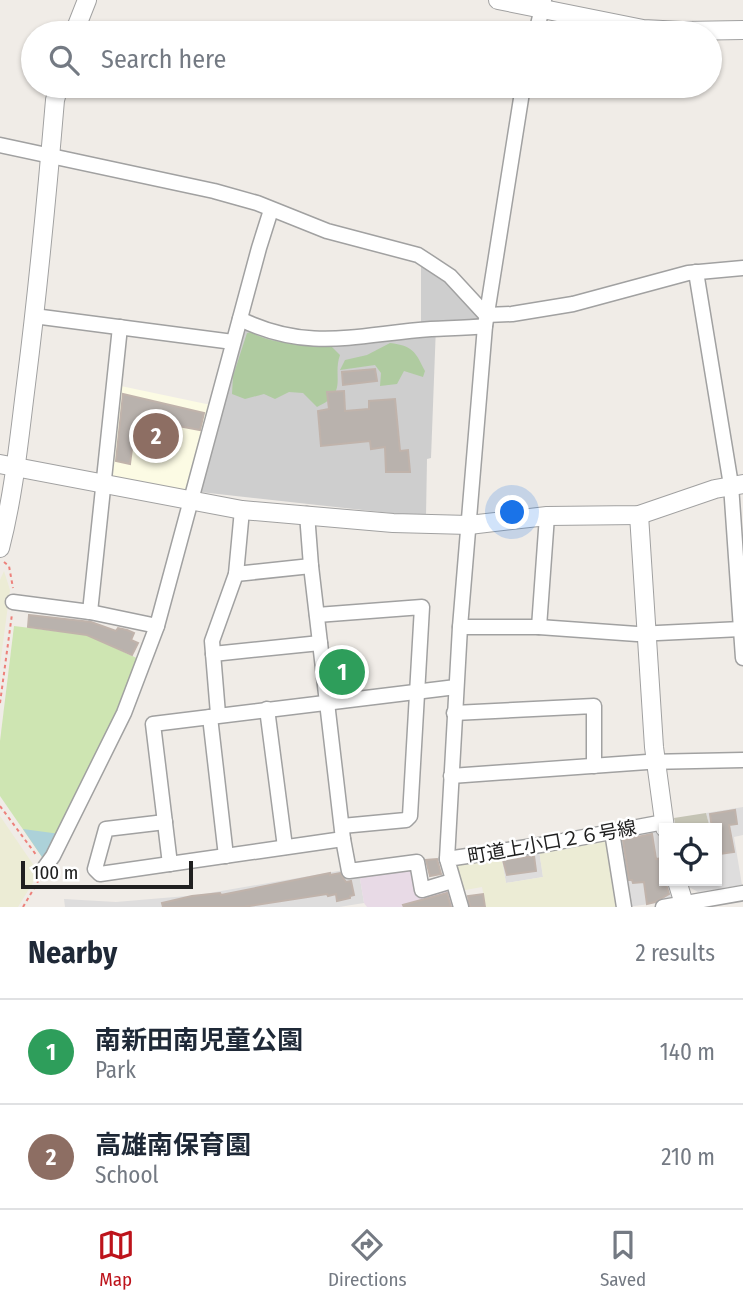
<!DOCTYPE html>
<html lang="en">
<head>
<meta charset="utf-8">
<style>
	:root { --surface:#fff; --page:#f2f2f3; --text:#1f2937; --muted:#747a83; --line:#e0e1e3; --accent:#bd131b }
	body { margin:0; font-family:"Fira Sans Condensed","Noto Sans JP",sans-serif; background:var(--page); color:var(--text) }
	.controls { position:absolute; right:21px; bottom:21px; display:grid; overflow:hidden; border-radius:0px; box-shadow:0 2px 5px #0004 }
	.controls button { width:63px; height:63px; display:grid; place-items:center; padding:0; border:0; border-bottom:2px solid var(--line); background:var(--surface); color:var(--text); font:35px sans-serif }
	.scale { position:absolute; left:21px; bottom:18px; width:172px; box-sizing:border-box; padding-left:7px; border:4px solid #202020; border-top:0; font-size:19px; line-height:24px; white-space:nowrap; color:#202020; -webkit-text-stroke:5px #fff; paint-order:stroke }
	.you { position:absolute; left:513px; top:513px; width:24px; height:24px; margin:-18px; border:5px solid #fff; border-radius:50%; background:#1a73e8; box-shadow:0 0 0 10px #1a73e833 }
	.badge { display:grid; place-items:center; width:46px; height:46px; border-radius:50%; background:var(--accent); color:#fff; font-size:23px; font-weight:700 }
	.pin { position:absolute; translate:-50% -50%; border:4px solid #fff; box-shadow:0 2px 7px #0006 }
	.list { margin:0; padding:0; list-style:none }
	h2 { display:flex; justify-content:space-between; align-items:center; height:91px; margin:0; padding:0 28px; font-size:30px }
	h2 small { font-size:23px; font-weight:400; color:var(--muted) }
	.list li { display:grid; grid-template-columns:46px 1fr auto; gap:21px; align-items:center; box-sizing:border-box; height:105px; padding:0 28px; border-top:2px solid var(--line) }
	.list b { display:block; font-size:26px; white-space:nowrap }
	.list p { margin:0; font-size:23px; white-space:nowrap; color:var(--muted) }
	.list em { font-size:23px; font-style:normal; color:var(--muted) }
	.icon { flex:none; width:38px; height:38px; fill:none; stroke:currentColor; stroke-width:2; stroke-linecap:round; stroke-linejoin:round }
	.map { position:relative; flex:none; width:743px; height:907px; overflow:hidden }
	.search { position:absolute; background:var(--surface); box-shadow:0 2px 5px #0004; left:21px; right:21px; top:21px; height:77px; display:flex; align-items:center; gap:18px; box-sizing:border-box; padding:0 24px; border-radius:38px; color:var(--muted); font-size:26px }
	.sheet { height:301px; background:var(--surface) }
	nav { display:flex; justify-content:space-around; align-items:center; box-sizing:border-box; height:98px; border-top:2px solid var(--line); background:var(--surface); font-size:19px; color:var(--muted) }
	nav a { display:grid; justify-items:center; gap:4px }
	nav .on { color:var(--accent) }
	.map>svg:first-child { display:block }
	.residential { fill:#dedddd }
	.industrial { fill:#e8dae6 }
	.education { fill:#fcfbe4 }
	.religious { fill:#cecece }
	.construction { fill:#c4c3b4 }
	.farmland { fill:#ececd5 }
	.grass { fill:#cee5b2 }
	.forest { fill:#afcba0 }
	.park { fill:#c9f5cb }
	.water { fill:#acd1d9 }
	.building { fill:#b9b2ad; stroke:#c0b3ab; stroke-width:2 }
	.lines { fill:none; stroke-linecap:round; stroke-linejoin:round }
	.minor-casing { stroke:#a1a1a1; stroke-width:17 }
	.tertiary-casing { stroke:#a1a1a1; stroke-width:20 }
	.path { stroke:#ed817b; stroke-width:2; stroke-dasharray:3.5 3.5; stroke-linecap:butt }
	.minor { stroke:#fff; stroke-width:14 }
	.tertiary { stroke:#fff; stroke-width:18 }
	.labels { text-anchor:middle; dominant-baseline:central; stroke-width:5; stroke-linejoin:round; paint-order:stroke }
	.street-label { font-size:19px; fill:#202020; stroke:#fff }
</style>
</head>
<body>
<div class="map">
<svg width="743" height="907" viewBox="0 0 743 907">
	<rect width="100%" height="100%" fill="#f0ece7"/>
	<!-- residential -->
	<g class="residential">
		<polygon points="743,807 743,835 734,837 742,885 698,892 689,887 688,881 717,881 717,828 710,828 706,813"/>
		<polygon points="655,828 659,831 664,856 664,881 670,881 674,898 672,901 627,907 617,835"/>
		<polygon points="539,850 543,877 506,883 501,855"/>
		<polygon points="344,870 359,873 364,903 339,907 65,907 64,899 116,902 198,895"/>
	</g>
	<!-- industrial -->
	<polygon class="industrial" points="415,866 419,893 450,885 457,907 367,907 364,903 359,873"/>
	<!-- education -->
	<polygon class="education" points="116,385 211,405 186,492 109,477"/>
	<!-- religious -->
	<polygon class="religious" points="421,262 446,280 479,313 477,325 436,326 431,458 427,459 426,517 200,492 244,325 259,333 421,334"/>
	<!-- construction -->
	<polygon class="construction" points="706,813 710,828 676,828 674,818"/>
	<!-- farmland -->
	<g class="farmland">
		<polygon points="4,571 10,590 0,666 0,580"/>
		<polygon points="0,816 39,873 18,907 0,907"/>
		<polygon points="608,836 621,907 486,907 482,887 460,891 454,862 501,855 506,883 543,877 539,850"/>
	</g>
	<!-- grass -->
	<polygon class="grass" points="14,626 87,635 141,660 121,712 50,854 42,857 0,796 0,741"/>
	<!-- forest -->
	<g class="forest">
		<path d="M251,332c22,13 55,12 80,14l9,9c-8,22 9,38 -23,52l-14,-14 -14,-1 -14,7 -11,-5 -19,5 -13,-5 1,-18 14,-43z"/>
		<path d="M390,343c23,3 25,8 35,28l-2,6 -19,-6 -7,13 -17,2 1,-13 -6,-8 -35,5 5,-10 22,-5z"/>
	</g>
	<!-- park -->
	<polygon class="park" points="354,648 359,694 336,697 331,693 325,652"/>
	<!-- water -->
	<polygon class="water" points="23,829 60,834 50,854 42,857"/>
	<!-- building -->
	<g class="building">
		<polygon points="375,369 377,381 343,385 342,372"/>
		<polygon points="344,391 345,411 369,409 369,401 395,399 400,451 408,450 410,472 386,472 385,447 371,449 370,441 321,446 318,411 329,409 327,392"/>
		<polygon points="123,394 204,413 200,430 136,418 130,464 116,461"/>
		<polygon points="29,615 91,622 116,631 118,628 127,630 134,633 131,640 138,643 132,655 87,635 28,627"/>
		<polygon points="735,810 737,824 729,825 734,852 719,854 717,828 712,828 710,814"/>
		<polygon points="652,834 656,859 663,858 664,884 666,884 669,894 655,902 647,904 644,882 633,883 632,880 629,880 623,840"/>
		<polygon points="534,856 536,871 507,875 503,860"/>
		<polygon points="437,859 441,874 430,876 426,860"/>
		<polygon points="330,873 330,875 340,873 346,882 351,881 354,895 350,896 350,898 337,901 336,894 328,896 327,894 243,907 163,907 162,903 192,896 220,893 221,895"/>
		<polygon points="447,893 451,907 404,907 403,905"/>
		<polygon points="483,894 485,907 470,907 468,896"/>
	</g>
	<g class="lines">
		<!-- minor casing -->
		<g class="minor-casing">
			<g id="minor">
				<polyline points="536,33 544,0"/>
				<polyline points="0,145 214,191 257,203 327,231 418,255 450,276 486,315 512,314 573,304 688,273 743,268"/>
				<polyline points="696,272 731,485 743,658"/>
				<polyline points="34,316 233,342"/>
				<path d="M240,319c70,34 119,15 191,10 18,-1 36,-1 54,-3"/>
				<polyline points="236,574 311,566"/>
				<polyline points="13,602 90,612 157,626"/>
				<polyline points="90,612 120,327"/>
				<polyline points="317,615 422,607 410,816 406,820 342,826"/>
				<polyline points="460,627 539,627 637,634 741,629"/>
				<polyline points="539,627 547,516"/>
				<polyline points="213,654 320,643"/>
				<polyline points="267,709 285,847"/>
				<polyline points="454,713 594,706 594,766"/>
				<polyline points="218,714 212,641 236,574 242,510"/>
				<polyline points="210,717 226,856"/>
				<polyline points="451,776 647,762 743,760"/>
				<polyline points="165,822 106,829 95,869 100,874 343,839 311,566 307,514"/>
				<polyline points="612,832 624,907"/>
				<polyline points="343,839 349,871 417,862 422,890 452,881"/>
				<polyline points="447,859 460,627 485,326 523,86"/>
				<polyline points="170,864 153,724 456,687"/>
				<polyline points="45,867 53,856 124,713 157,626 259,248 271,210"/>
				<polyline points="461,907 447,859 547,844 664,822"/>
				<polyline points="663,907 743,893"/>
			</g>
		</g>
		<!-- tertiary casing -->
		<g class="tertiary-casing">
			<g id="tertiary">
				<polyline points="498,0 643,29 682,31 743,30"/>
				<polyline points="74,33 87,0"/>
				<polyline points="0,464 242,510 393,523 469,525 547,516 639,515 715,489 743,484"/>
				<polyline points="639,515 654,747 665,828"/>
				<path d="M0,548c14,-54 19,-109 26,-164 12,-95 21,-189 29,-284l4,-14"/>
				<polyline points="677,881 685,907"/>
			</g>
		</g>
		<!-- path -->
		<g class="path">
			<polyline points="4,562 9,566 13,588"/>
			<polyline points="0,703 12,614"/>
			<polyline points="0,806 37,856"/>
			<polyline points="23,907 40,878"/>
		</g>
		<!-- minor -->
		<use href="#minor" class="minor"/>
		<!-- tertiary -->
		<use href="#tertiary" class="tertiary"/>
	</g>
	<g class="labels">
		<!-- street labels -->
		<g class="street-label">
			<text transform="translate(552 842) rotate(-10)">町道上小口２６号線</text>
		</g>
	</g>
</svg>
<div class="controls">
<button><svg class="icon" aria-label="locate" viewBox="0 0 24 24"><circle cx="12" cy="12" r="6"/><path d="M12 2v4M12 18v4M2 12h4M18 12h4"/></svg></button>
</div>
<div class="scale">100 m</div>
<div class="you"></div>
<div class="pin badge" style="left:342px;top:672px;background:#2e9e5b">1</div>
<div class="pin badge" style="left:156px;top:436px;background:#8d6e63">2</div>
<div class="search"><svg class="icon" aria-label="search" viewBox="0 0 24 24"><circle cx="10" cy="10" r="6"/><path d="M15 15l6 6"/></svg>Search here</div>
</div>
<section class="sheet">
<h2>Nearby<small>2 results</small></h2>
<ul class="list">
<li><span class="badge" style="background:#2e9e5b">1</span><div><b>南新田南児童公園</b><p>Park</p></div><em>140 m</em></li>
<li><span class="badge" style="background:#8d6e63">2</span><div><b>高雄南保育園</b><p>School</p></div><em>210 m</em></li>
</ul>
</section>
<nav>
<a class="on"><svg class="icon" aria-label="map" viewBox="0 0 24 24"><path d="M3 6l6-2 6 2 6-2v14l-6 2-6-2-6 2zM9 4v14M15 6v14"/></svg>Map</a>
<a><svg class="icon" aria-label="directions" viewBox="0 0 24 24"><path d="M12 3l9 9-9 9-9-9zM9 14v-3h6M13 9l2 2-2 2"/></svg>Directions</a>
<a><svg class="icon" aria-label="saved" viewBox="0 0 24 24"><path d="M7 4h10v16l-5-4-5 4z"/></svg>Saved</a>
</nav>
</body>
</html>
